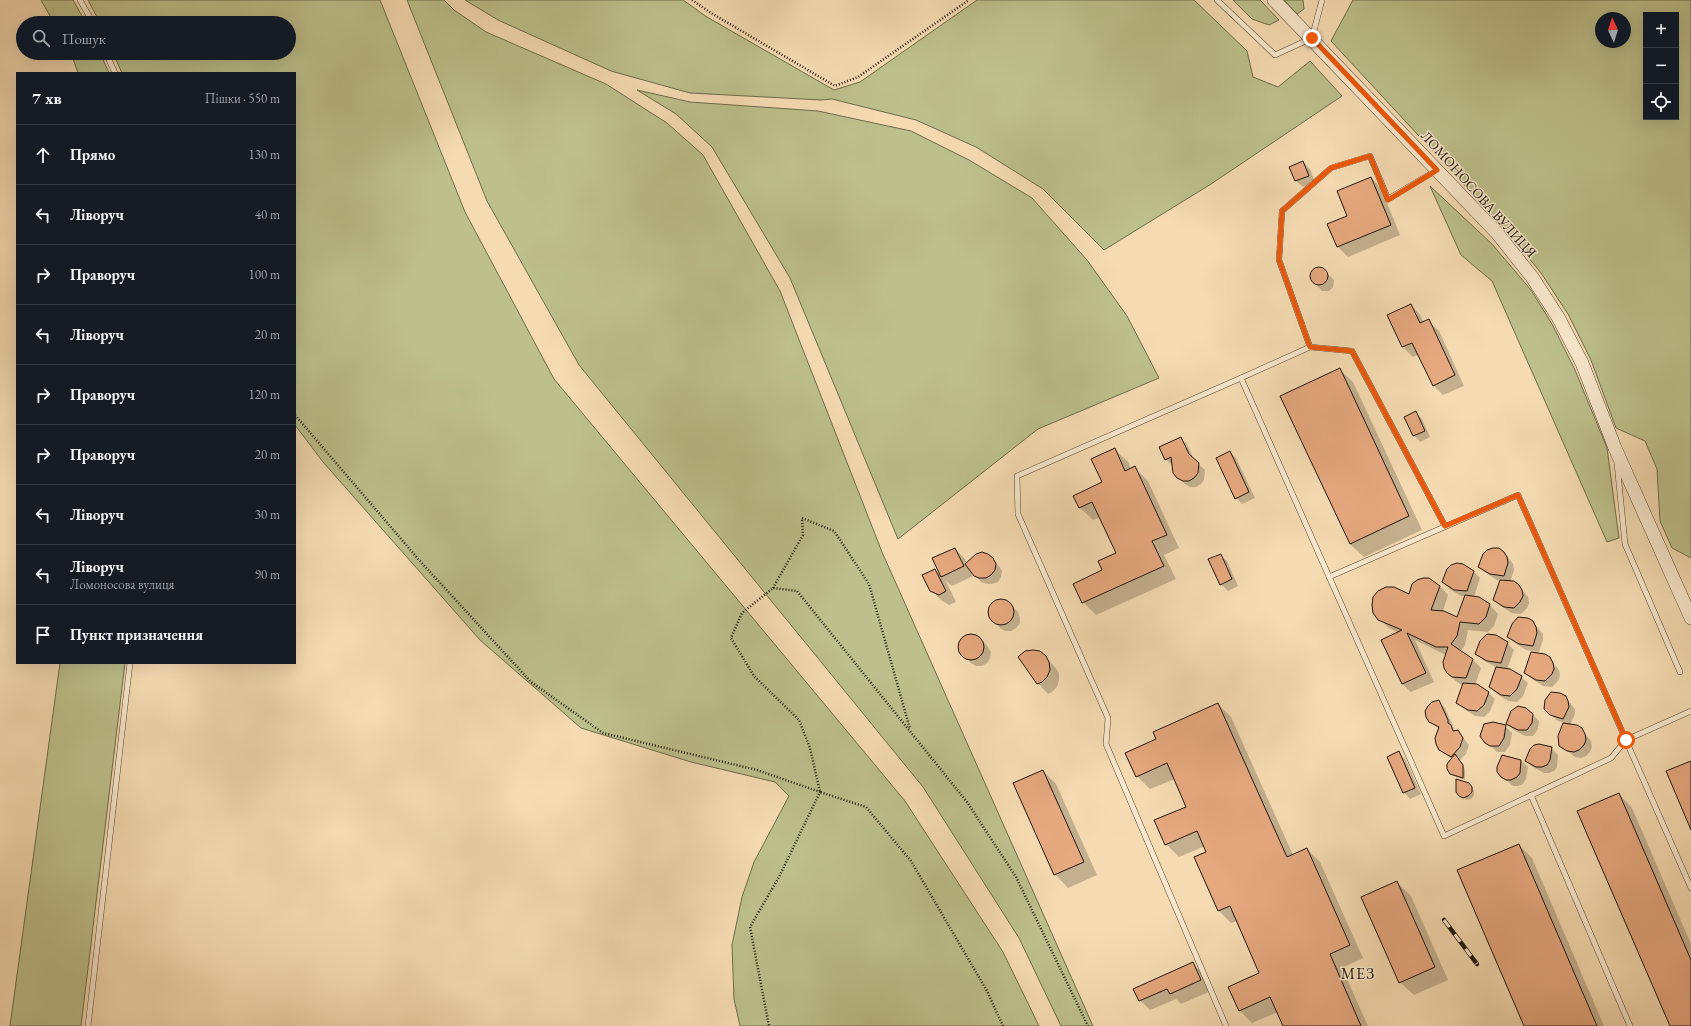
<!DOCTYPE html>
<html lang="uk">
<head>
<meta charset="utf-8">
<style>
	:root { --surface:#171b24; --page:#20242c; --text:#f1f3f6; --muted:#9ea1a6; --line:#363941 }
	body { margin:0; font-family:"EB Garamond",serif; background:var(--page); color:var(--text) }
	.controls { position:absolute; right:12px; top:12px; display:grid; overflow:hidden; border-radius:0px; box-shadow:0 4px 16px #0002 }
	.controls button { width:36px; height:36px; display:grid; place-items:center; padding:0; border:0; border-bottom:1px solid var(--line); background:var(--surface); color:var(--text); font:20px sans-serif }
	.compass { position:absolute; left:1595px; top:12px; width:36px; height:36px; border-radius:50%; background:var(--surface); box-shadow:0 4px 16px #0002; rotate:356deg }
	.stop { position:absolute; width:12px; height:12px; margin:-9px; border:3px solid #ea580c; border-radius:50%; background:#fff }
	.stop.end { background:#ea580c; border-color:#fff; box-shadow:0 1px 4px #0008 }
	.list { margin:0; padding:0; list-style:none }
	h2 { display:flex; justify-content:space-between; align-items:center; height:52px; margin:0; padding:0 16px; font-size:17px }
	h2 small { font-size:13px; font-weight:400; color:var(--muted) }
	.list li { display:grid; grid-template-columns:26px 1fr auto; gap:12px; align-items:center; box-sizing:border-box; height:60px; padding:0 16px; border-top:1px solid var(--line) }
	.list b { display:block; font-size:15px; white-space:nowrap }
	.list p { margin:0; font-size:13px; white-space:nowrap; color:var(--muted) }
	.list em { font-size:13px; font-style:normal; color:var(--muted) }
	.icon { flex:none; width:22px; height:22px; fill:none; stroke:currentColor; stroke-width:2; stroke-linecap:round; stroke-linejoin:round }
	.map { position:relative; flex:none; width:1691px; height:1026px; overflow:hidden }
	.search { position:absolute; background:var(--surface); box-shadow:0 4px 16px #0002; left:16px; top:16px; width:280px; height:44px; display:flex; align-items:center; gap:10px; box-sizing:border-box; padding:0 14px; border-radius:22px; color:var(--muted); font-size:15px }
	.panel { position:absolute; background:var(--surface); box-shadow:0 4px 16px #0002; left:16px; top:72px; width:280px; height:592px; border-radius:0px }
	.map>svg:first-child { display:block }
	.green { fill:#bdc08c; stroke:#6e6c4b; fill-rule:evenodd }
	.shadow { fill:#0003 }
	.building { fill:#e6a87f; stroke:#20170a }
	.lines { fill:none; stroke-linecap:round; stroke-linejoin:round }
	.service-casing { stroke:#564834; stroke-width:6 }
	.tertiary-casing { stroke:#564834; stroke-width:14 }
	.path { stroke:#20170a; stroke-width:2.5; stroke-dasharray:1 2; stroke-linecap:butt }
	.service { stroke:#f9e8cd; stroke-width:5 }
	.tertiary { stroke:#f9e8cd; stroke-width:13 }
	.rail-casing { stroke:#20170a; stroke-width:4.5 }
	.rail { stroke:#f9e8cd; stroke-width:3; stroke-dasharray:9; stroke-linecap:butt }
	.route { stroke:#ea580c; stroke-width:5 }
	.labels { text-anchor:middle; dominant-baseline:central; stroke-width:3; stroke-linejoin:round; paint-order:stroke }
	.street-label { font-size:14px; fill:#20170a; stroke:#f9e8cd }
	.quarter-label { font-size:16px; letter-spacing:1px; fill:#20170a; stroke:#f9e8cd }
</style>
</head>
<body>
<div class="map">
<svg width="1691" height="1026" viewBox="0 0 1691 1026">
	<rect width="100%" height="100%" fill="#f6dbb2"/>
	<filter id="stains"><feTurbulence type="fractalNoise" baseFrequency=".005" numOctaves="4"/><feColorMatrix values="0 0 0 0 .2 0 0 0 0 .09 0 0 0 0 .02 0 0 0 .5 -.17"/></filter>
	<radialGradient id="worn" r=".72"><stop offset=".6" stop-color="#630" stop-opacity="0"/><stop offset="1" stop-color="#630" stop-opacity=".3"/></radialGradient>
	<!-- green -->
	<g class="green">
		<polygon points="41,0 73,0 86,23 54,23"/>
		<polygon points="88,0 380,0 465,212 554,379 905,801 1003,952 1039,1026 740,1026 734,999 732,945 742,897 754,862 789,796 775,782 691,762 581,728 480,640 323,462 295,425 295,73 122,73 113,53 289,53 289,23 100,23"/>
		<polygon points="407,0 444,0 454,10 486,32 606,84 667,123 703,155 780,291 882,552 1093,1026 1061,1026 1019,938 923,787 579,365 487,201"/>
		<polygon points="465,0 683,0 707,17 834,90 860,82 977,0 1194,0 1247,51 1253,77 1278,87 1310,61 1342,96 1211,184 1104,250 1043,189 976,147 916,120 832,99 821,100 690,93 611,71 498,20"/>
		<polygon points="1233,0 1260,0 1279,20 1269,25 1252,19"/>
		<polygon points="1284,0 1303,0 1304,9 1297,14"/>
		<path d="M1353,0h338v558l-19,-10 -12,-27 -3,-52 -12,-28 -29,-13 -25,-68 -23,-46 -27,-41 -35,-43 -175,-189zM1646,15h30v102h-30zM1601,18h24v24h-24z"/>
		<polygon points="71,53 100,53 109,73 78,73"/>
		<polygon points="637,90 690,102 818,111 911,131 969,160 1032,198 1087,260 1127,316 1159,378 1038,429 898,539 790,278 712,147 676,114"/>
		<polygon points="1430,186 1492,244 1531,290 1552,324 1575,370 1607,448 1619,538 1607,542 1492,281 1461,255"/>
		<polygon points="60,663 125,663 81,1026 10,1026"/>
	</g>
	<!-- shadow -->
	<g class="shadow">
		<polygon points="1303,162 1310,169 1315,182 1303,187 1296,181 1290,167"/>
		<polygon points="1371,178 1381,188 1400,235 1348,257 1338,247 1349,217"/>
		<polygon points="1316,269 1322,269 1334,280 1333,287 1329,291 1322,291 1311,279 1311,273"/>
		<polygon points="1411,305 1420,315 1424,323 1429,321 1439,331 1464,386 1443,395 1433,385 1419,354 1413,357 1403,347 1388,315"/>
		<polygon points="1339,369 1353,382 1422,530 1364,557 1350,544"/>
		<polygon points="1415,412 1422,419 1430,437 1420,442 1414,435"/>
		<polygon points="1180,438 1187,444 1194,460 1205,470 1204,480 1201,484 1196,487 1190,487 1185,484 1178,477 1173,466 1166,459"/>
		<polygon points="1114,449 1128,462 1131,469 1135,468 1148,481 1179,548 1164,555 1176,579 1096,615 1083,602 1117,553 1100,517 1093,520 1079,507 1103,483"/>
		<polygon points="1230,452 1236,458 1255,498 1242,504 1236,498"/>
		<polygon points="955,549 965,559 967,564 992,559 999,566 1002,571 1001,577 998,582 992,584 987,584 981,582 970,570 973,576 952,586 946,581 956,602 949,605 941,600 931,590 935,570 941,575"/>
		<polygon points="1504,552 1513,564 1514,570 1510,582 1518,585 1528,597 1529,603 1527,608 1521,614 1512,613 1501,606 1494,600 1501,581 1497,580 1486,573 1479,567"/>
		<polygon points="1220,555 1227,561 1238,586 1228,591 1221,584"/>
		<polygon points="1463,565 1474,572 1480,578 1474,597 1490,605 1498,614 1494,626 1488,632 1468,630 1465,645 1460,652 1472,659 1481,668 1475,685 1488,692 1495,699 1490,711 1484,717 1475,716 1464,709 1457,703 1464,686 1457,682 1447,673 1446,655 1415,640 1434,682 1411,692 1402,684 1399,633 1389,628 1379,619 1409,595 1440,586 1448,595 1443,611 1458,618 1466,596 1461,596 1450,589 1443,582"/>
		<polygon points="1001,600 1007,601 1018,612 1020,618 1020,623 1016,628 1011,631 1005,631 1000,628 990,616 989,611 991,605 995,601"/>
		<polygon points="1533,622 1543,634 1543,640 1539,652 1526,650 1515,643 1508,636"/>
		<polygon points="971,635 977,636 982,640 988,647 991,652 990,658 987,663 982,666 976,666 971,663 960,651 959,646 961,640 966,636"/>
		<polygon points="1507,643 1514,650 1507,669 1521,677 1528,683 1523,696 1517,702 1508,701 1497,694 1490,687 1497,668 1483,660 1477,654"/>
		<polygon points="1045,657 1055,667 1059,673 1059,680 1057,687 1052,692 1048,694 1038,683"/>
		<polygon points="1549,658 1559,670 1560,676 1558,681 1552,687 1543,686 1532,679 1525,672"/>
		<polygon points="1565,697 1575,709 1575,714 1570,725 1581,729 1591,741 1592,747 1590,752 1586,756 1581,758 1575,757 1560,745 1564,723 1558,721 1545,709"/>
		<polygon points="1439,702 1445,708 1454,728 1454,730 1458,731 1469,745 1466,754 1460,760 1465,769 1465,780 1454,776 1451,773 1452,759 1440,749 1439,729 1430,721"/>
		<polygon points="1218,704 1231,717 1293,855 1307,849 1320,862 1363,958 1342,968 1368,1026 1284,1026 1278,1012 1252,1023 1239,1010 1261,974 1237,921 1231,923 1218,910 1207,852 1205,846 1179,857 1166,844 1187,807 1175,779 1150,789 1137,776 1157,740"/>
		<polygon points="1532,714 1539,721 1538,729 1533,736 1525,736 1514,730 1507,724"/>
		<polygon points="1505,726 1512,733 1510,745 1505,752 1497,752 1486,742"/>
		<polygon points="1551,748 1558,755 1557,767 1554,771 1549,773 1544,773 1533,767 1526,761"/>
		<polygon points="1398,753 1405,759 1421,794 1410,799 1404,792"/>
		<polygon points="1521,761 1528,767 1526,779 1523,784 1518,786 1513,786 1501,776"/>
		<polygon points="1043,771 1056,784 1097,875 1068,888 1055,874"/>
		<polygon points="1472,787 1474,791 1474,795 1471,799 1467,800 1459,795"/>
		<polygon points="1619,794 1632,808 1691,944 1691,1026 1671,1026"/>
		<polygon points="1519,845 1532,858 1604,1026 1525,1026"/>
		<polygon points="1397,882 1411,896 1448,980 1414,995 1400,982"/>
		<polygon points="1193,964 1203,974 1211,991 1181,1004 1176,999 1150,1010 1140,1000"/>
	</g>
	<!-- building -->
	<g class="building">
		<polygon points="1303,161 1309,176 1295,181 1289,167"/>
		<polygon points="1371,177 1391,225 1337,247 1327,224 1347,216 1337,191"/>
		<circle cx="1319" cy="276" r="9"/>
		<polygon points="1411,304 1420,323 1429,319 1455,375 1433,386 1412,343 1402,347 1387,315"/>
		<polygon points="1340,368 1409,516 1350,544 1280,396"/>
		<polygon points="1416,411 1425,431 1413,436 1404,417"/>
		<polygon points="1181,437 1189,454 1199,463 1198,473 1194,478 1189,481 1183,481 1177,478 1173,473 1171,457 1165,460 1159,447"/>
		<polygon points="1115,448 1125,471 1135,466 1167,535 1152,541 1164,566 1082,603 1073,584 1102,570 1098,561 1116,553 1092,502 1079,508 1073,496 1102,482 1091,459"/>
		<polygon points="1230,451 1249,492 1235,499 1216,458"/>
		<polygon points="955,548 964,566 941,577 932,558"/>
		<polygon points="1493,548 1499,548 1504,552 1507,557 1508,563 1504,576 1490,574 1478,567 1483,554 1487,550"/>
		<polygon points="982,552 988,554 993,558 996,564 995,570 991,575 986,578 979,578 974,576 965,564 976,554"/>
		<polygon points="1221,554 1232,579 1220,585 1208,559"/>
		<polygon points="1457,563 1463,564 1474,571 1467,591 1454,590 1442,582 1447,569 1451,565"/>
		<polygon points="935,569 946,591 939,595 930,591 922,575"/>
		<polygon points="1423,578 1429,578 1440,586 1431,610 1444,611 1457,617 1465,595 1479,597 1490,604 1486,617 1479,624 1460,622 1457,636 1451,644 1473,659 1466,678 1452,677 1447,673 1444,668 1443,662 1448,647 1436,647 1407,633 1426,673 1402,684 1381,640 1402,630 1378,620 1373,613 1372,605 1373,597 1378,591 1386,587 1394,587 1409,594 1412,584 1417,580"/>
		<polygon points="1500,580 1514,581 1519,585 1522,590 1523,596 1520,602 1514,608 1504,607 1493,600"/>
		<circle cx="1001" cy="612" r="13"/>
		<polygon points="1518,617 1528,618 1533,621 1536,627 1537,633 1533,646 1519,644 1507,637 1512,624"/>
		<polygon points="1487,634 1496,635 1508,642 1501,663 1487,661 1475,654 1480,641"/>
		<circle cx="971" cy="647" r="13"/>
		<polygon points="1033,650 1040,651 1046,656 1049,662 1050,670 1047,677 1042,682 1037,684 1018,657 1025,651"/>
		<polygon points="1531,652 1545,654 1550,657 1553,663 1554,669 1552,674 1545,681 1536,680 1524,673"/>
		<polygon points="1496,667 1510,669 1522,676 1517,689 1510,696 1501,695 1489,687"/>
		<polygon points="1463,683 1477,684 1489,692 1484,705 1477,711 1468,710 1456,703"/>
		<polygon points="1551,692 1560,693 1566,696 1568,701 1569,707 1563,719 1550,715 1544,709 1545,700"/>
		<polygon points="1439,700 1448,720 1448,723 1451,725 1453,731 1458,730 1463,738 1460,747 1451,757 1439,750 1436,744 1435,738 1439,727 1429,722 1426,717 1425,711 1428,706 1432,702"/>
		<polygon points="1218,703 1287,857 1307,848 1350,945 1330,954 1361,1026 1283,1026 1270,997 1239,1011 1228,987 1259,973 1230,906 1218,911 1194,857 1206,852 1197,831 1165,845 1154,820 1186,807 1167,763 1136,777 1125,753 1156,739 1153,732"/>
		<polygon points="1518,706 1526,708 1533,714 1532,723 1527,730 1518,730 1506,724 1511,711"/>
		<polygon points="1493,722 1506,725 1504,738 1499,746 1490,746 1485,743 1480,736 1484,724"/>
		<polygon points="1563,723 1577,725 1582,728 1585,734 1586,740 1584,745 1579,750 1574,752 1567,751 1559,746 1558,736"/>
		<polygon points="1539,744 1552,747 1550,760 1547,765 1542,767 1536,767 1525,761 1530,749 1534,745"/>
		<polygon points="1399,751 1415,788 1403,793 1387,757"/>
		<polygon points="1455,754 1463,765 1463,778 1450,774 1447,769 1447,764"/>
		<polygon points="1502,755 1521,760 1520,773 1517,777 1511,780 1506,780 1501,777 1497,772 1497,767"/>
		<polygon points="1691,761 1691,830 1666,771"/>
		<polygon points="1043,770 1084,862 1054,875 1013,783"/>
		<polygon points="1456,779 1469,783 1472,787 1472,792 1468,796 1463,798 1459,796 1456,792"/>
		<polygon points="1619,793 1691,960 1691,1026 1670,1026 1577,811"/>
		<polygon points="1519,844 1597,1026 1524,1026 1457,870"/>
		<polygon points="1397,881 1435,967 1399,983 1361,897"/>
		<polygon points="1193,962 1201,980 1170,994 1167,989 1139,1001 1133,989"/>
	</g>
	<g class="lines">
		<!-- service casing -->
		<g class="service-casing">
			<g id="service">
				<polyline points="80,0 93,23"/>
				<polyline points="1217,0 1275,55 1312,38 1322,0"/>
				<polyline points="106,53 115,73"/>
				<polyline points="1310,347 1279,260 1282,211 1331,168 1370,156 1388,199 1437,170"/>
				<polyline points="1617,463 1625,544 1680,672"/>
				<polyline points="1445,526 1352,351 1310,347 1241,378 1444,836 1611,758 1626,740 1691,711"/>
				<polyline points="1329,577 1518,495 1691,888"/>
				<polyline points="1531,795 1630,1026"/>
				<polyline points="88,1026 130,663"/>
				<polyline points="1226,1026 1106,744 1108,718 1018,514 1017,476 1241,378"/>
			</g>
		</g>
		<!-- tertiary casing -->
		<g class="tertiary-casing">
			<polyline id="tertiary" points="1274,0 1497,233 1532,277 1558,317 1582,363 1615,448 1691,618"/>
		</g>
		<!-- path -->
		<g class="path">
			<polyline points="692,0 711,13 835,86 858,77 969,0"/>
			<polyline points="295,415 419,560 531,682 603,733 757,770 820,792 779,877 750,927 769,1026"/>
			<polyline points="773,588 803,535 802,518 834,531 869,584 910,729"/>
			<polyline points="1003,1026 987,991 911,861 866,807 820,792 810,748 799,720 754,676 731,638 742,613 773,588 797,591 967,802 1016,877 1088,1026"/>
		</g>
		<!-- service -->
		<use href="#service" class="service"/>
		<!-- tertiary -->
		<use href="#tertiary" class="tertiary"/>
		<!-- rail casing -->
		<g class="rail-casing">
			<polyline id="rail" points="1444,920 1477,964"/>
		</g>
		<!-- rail -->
		<use href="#rail" class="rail"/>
	</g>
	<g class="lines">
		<!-- route -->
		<polyline class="route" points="1312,38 1437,170 1388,200 1370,156 1331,168 1282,211 1279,260 1310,347 1352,351 1445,526 1518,495 1626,740"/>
	</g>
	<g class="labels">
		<!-- street labels -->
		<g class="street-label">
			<text transform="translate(1479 194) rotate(48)">ЛОМОНОСОВА ВУЛИЦЯ</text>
		</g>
		<!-- quarter labels -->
		<g class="quarter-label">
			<text x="1358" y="973">МЕЗ</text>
		</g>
	</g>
	<rect width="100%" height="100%" filter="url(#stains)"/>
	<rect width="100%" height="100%" fill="url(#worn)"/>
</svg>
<div class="controls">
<button>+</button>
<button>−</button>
<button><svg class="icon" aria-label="locate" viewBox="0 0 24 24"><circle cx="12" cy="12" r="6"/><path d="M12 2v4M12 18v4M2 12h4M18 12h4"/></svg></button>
</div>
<svg class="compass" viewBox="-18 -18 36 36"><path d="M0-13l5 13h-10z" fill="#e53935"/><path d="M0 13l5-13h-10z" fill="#9ea1a6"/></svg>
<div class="stop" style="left:1626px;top:740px"></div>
<div class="stop end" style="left:1312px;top:38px"></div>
<div class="search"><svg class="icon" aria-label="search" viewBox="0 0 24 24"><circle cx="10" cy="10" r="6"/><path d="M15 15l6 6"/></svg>Пошук</div>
<section class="panel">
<h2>7 хв<small>Пішки · 550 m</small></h2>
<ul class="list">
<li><svg class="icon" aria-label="ahead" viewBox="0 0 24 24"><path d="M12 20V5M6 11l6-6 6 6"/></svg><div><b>Прямо</b></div><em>130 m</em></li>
<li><svg class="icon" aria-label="left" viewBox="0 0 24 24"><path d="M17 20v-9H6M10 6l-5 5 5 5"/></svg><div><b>Ліворуч</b></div><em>40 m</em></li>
<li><svg class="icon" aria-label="right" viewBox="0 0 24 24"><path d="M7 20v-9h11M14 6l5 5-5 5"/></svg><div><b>Праворуч</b></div><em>100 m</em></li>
<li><svg class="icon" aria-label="left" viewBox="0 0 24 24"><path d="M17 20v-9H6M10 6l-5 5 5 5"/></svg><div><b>Ліворуч</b></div><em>20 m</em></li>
<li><svg class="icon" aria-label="right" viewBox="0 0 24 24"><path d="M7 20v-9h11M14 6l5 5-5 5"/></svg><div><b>Праворуч</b></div><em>120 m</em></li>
<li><svg class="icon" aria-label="right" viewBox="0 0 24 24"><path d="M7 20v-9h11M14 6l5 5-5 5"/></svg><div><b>Праворуч</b></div><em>20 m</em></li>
<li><svg class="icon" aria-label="left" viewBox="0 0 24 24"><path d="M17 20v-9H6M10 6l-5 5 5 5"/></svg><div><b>Ліворуч</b></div><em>30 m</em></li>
<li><svg class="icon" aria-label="left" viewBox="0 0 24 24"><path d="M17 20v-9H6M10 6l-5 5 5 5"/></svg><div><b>Ліворуч</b><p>Ломоносова вулиця</p></div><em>90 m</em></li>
<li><svg class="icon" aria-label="arrive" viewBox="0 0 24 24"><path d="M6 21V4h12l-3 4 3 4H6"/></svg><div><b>Пункт призначення</b></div></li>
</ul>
</section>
</div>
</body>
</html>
